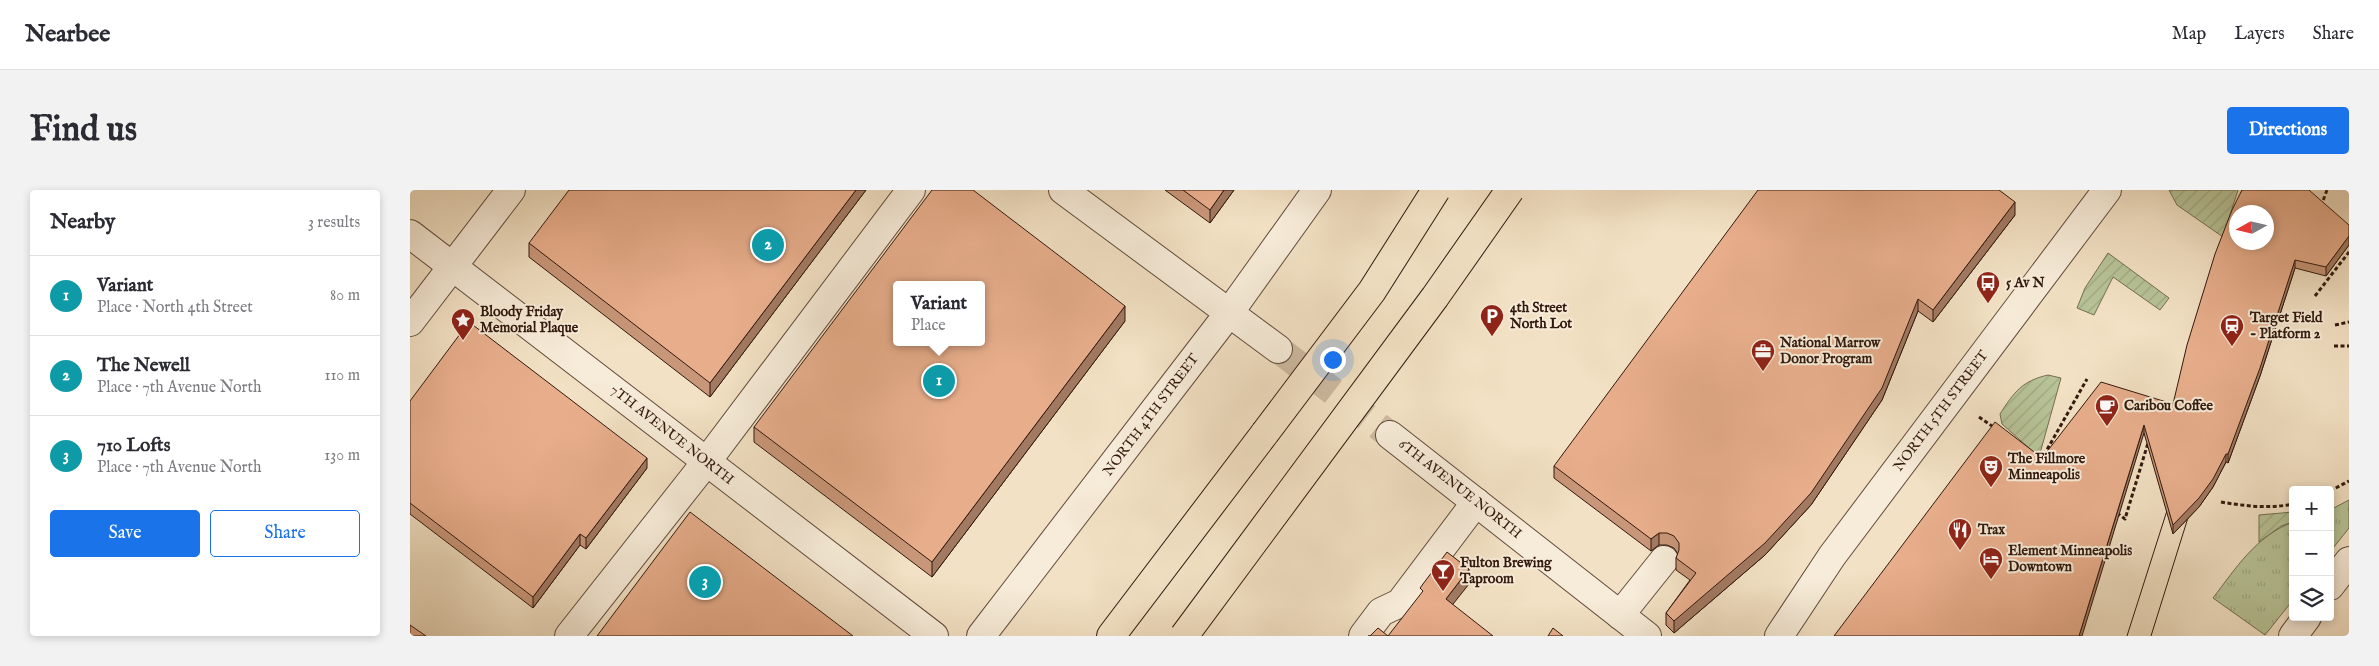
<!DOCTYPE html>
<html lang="en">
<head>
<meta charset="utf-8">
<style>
	:root { --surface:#fff; --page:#f2f2f3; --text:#2b2b33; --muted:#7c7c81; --line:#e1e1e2; --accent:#1a73e8 }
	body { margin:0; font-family:"IM FELL English",serif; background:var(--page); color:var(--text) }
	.controls { position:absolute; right:15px; bottom:15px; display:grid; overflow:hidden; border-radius:5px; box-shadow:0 2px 8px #0003 }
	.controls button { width:45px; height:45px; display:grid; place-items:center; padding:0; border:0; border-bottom:1px solid var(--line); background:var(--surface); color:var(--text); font:25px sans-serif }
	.compass { position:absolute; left:1819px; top:15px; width:45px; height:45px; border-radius:50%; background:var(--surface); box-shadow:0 2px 8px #0003; rotate:262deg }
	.you { position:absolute; left:922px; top:169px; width:18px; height:18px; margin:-12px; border:4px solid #fff; border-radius:50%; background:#1a73e8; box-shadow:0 0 0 8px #1a73e833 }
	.badge { display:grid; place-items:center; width:32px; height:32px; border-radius:50%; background:var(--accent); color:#fff; font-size:16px; font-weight:700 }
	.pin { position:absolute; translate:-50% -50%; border:2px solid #fff; box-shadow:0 1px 5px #0006 }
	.popup { position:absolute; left:483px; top:91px; width:92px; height:65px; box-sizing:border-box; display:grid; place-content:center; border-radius:5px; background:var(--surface); filter:drop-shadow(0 1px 4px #0005); font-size:16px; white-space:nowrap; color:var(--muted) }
	.popup b { font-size:19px; color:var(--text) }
	.popup::after { content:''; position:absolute; left:50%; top:100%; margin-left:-10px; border:10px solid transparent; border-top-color:var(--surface) }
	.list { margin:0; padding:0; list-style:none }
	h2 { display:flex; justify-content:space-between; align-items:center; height:65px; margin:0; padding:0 20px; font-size:21px }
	h2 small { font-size:16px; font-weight:400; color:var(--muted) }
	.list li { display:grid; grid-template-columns:32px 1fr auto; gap:15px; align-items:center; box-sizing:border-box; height:80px; padding:0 20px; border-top:1px solid var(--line) }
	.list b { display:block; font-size:19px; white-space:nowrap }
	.list p { margin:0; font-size:16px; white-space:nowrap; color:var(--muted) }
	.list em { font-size:16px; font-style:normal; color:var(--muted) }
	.actions { display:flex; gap:10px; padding:15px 20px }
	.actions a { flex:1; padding:11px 0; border:1px solid var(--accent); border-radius:5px; text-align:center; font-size:18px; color:var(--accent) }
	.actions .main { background:var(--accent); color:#fff }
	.icon { flex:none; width:28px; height:28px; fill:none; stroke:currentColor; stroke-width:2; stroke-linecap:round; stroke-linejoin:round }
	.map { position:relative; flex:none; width:1939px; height:446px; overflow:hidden; border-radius:5px }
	header { display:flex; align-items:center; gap:30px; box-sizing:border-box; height:70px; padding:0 25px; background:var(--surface); border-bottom:1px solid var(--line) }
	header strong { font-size:24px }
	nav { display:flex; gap:28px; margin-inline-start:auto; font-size:18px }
	.intro { display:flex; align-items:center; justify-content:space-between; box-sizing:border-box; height:120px; padding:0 30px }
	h1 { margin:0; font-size:35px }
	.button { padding:12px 22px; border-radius:5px; background:var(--accent); color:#fff; font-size:18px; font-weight:700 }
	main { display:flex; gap:30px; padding:0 30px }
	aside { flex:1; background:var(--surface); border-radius:5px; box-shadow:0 2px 8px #0003 }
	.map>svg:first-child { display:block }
	.grass { fill:url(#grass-tufts); stroke:#746e52 }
	.garden { fill:url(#garden-furrows); stroke:#746e52 }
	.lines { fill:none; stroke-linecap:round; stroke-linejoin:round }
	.minor-tunnel { stroke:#ccb9a0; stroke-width:28; stroke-dasharray:28 14; stroke-linecap:butt }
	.minor-casing { stroke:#624b3c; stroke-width:30 }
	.highway-casing { stroke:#32190e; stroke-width:30 }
	.path { stroke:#32190e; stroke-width:3; stroke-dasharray:4 2.5; stroke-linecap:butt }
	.minor { stroke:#f7ecd9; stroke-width:28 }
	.highway { stroke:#f2e1c4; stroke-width:28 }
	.tram { stroke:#32190e; stroke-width:1 }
	.highway-bridge-casing { stroke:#32190e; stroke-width:30; stroke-linecap:butt }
	.highway-bridge { stroke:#f2e1c4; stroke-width:28 }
	.wall { fill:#c89678; stroke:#32190e }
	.shaded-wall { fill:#a27a62; stroke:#32190e }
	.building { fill:#e8ae8c; stroke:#32190e; fill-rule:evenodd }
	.labels { text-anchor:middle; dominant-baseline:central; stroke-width:4; stroke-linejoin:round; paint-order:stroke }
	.poi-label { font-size:14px; font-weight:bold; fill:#32190e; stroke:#f7ecd9; text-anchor:start }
	.street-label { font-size:14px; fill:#32190e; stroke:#f7ecd9 }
</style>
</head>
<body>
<header>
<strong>Nearbee</strong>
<nav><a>Map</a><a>Layers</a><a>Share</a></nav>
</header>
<div class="intro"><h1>Find us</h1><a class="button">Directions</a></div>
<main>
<aside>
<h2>Nearby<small>3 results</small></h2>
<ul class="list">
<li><span class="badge" style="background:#0f9aa8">1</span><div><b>Variant</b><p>Place · North 4th Street</p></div><em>80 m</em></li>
<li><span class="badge" style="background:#0f9aa8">2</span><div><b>The Newell</b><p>Place · 7th Avenue North</p></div><em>110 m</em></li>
<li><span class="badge" style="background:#0f9aa8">3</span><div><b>710 Lofts</b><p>Place · 7th Avenue North</p></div><em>130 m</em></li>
</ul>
<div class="actions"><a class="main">Save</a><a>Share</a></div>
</aside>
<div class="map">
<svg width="1939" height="446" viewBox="0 0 1939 446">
	<defs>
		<pattern id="grass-tufts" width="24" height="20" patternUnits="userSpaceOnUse" patternTransform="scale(1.25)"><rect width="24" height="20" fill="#b7c397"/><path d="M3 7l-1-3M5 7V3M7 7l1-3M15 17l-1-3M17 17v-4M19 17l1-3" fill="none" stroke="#9ea781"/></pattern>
		<pattern id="garden-furrows" width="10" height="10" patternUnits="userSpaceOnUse" patternTransform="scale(1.25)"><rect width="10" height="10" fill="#b7c397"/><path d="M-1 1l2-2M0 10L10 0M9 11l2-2" fill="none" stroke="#9ea781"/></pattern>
	</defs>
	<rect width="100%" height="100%" fill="#f2e1c4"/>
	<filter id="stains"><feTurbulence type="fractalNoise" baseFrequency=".004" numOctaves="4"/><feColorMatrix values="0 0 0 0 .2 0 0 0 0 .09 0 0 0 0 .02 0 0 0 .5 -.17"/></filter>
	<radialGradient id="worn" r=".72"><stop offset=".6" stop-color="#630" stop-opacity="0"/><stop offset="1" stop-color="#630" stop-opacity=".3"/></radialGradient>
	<!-- grass -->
	<g class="grass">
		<polygon points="1939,310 1939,338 1920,362 1920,320"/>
		<path d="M1883,332v78l-28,35 -52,-37c23,-30 43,-62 80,-76z"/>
	</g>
	<!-- garden -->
	<g class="garden">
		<polygon points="1759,0 1828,0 1813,47 1767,15"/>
		<polygon points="1698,63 1759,108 1750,120 1703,87 1684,125 1667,118 1675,98"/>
		<path d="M1638,185l13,3 -22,79 -37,-33 -2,-10c14,-22 22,-33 48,-39z"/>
		<polygon points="1883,322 1883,332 1871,336 1849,352 1849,325"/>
	</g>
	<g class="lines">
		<!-- minor-tunnel -->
		<polyline class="minor-tunnel" points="868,159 980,245"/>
		<!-- minor casing -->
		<g class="minor-casing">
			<g id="minor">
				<polyline points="653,0 868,159"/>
				<polyline points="0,44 524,446"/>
				<polyline points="0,132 101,0"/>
				<polyline points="980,245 1237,446"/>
				<polyline points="1920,396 1939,371"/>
				<polyline points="1210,425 1254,370"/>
				<polyline points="159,446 297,271 501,0"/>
				<polyline points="571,446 819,123 907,0"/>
				<polyline points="953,446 971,422 990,413 1066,312"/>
				<polyline points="1369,446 1422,366 1697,0"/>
				<polyline points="1883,446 1897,427"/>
			</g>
		</g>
		<!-- highway casing -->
		<g class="highway-casing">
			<polyline id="highway" points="701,446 855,243"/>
		</g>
		<!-- path -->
		<g class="path">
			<polyline points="1911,16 1917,0"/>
			<polyline points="1905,106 1939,62"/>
			<polyline points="1925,135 1939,132"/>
			<polyline points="1924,156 1939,156"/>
			<polyline points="1569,227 1585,238"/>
			<polyline points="1634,265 1677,189"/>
			<polyline points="1920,301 1939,291"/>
			<path d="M1811,312c24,4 48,7 72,2"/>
			<polyline points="1707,323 1715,329 1738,253"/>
		</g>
		<!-- minor -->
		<use href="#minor" class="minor"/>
		<!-- highway -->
		<use href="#highway" class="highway"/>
		<!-- tram -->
		<g class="tram">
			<polyline points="1717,446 1761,308"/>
			<polyline points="1741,446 1782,315"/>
		</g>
		<!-- highway-bridge casing -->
		<g class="highway-bridge-casing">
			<g id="highway-bridge">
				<polyline points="855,243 962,101 1026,0"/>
				<polyline points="774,446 1025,107 1100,0"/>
			</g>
		</g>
		<!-- highway-bridge -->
		<use href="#highway-bridge" class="highway-bridge"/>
	</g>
	<!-- wall -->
	<g class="wall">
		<polygon points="456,0 300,207 119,67 119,53"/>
		<polygon points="755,0 824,0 800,33"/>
		<polygon points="1832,0 1939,35 1939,55 1916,86 1885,78 1850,186 1818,273 1816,272 1803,297 1789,317 1763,344 1734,243 1632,268 1763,214"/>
		<polygon points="1605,25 1523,132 1508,121 1472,210 1401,315 1355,365 1264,443 1256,435 1256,423 1280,390 1266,380 1266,368 1268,364 1264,358 1257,355 1249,355 1241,361 1144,288 1144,276"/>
		<polygon points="715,131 522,387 344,252 344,237"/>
		<polygon points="0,211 237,278 176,359 170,355 123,418 0,324"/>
	</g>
	<!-- shaded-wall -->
	<g class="shaded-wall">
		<polygon points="446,0 456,0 300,207 300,193"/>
		<polygon points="814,0 824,0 800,33 800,20"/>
		<polygon points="1605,12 1605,25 1523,132 1523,120"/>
		<polygon points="1939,46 1939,55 1916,86 1916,77"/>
		<polygon points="1885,70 1885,78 1850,186 1818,273 1818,264"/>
		<polygon points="1508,109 1508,121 1472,210 1401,315 1355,365 1264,443 1264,431"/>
		<polygon points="715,116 715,131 522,387 522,372"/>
		<polygon points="1734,235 1734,243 1672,446 1669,446"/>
		<polygon points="1816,264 1816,272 1803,297 1789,317 1763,344 1763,335"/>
		<polygon points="237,268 237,278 176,359 176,348"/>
		<polygon points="1249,343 1249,355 1241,361 1241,349"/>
		<polygon points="170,344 170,355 123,418 123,407"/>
		<polygon points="1059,379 1059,394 1036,423 1036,409"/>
	</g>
	<!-- building -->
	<g class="building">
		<polygon points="159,0 446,0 300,193 119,53"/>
		<path d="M522,0h41l152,116 -193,256 -178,-135zM486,95h86v57h-86z"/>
		<polygon points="773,0 814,0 800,20"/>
		<polygon points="1348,0 1589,0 1605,12 1523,120 1508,109 1472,198 1401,303 1355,353 1264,431 1256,423 1286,383 1266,368 1269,360 1269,353 1264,346 1257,343 1249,343 1241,349 1144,276"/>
		<path d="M1832,0h67l40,35v11l-23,31 -31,-7 -35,108 -32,86h-2l-13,25 -14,19 -26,27 -29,-100 -65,211h-245l161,-214 47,36 59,-76 72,22 14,-59 28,-91 17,-44zM1826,22h30v30h-30z"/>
		<polygon points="59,132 237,268 176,348 170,344 123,407 0,313 0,211"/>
		<polygon points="280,322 443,446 187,446"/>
		<polygon points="1037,362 1059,379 1036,409 1083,446 978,446 1013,401 1010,398"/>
		<polygon points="0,435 16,446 0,446"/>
		<polygon points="968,438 978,446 958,446 960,446"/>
		<polygon points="1143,438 1153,446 1138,446"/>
	</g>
	<!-- icons -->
	<defs>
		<g id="bus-pin" transform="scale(1.25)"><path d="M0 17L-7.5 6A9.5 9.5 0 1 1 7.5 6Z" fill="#8f2418" stroke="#f7ecd9"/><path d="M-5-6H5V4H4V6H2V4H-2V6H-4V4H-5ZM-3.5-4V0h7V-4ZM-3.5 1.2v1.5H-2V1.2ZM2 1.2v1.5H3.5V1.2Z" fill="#fff"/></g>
		<g id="parking-pin" transform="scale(1.25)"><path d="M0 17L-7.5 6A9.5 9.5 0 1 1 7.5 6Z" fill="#8f2418" stroke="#f7ecd9"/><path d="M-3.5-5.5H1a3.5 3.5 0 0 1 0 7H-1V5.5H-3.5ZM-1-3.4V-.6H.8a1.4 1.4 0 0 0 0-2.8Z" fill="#fff"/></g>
		<g id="sight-pin" transform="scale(1.25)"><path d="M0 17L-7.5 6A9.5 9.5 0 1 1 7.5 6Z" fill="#8f2418" stroke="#f7ecd9"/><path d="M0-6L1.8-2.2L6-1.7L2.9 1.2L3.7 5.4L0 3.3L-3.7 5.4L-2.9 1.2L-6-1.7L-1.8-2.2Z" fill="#fff"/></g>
		<g id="station-pin" transform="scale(1.25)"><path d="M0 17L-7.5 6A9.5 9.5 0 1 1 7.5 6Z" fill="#8f2418" stroke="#f7ecd9"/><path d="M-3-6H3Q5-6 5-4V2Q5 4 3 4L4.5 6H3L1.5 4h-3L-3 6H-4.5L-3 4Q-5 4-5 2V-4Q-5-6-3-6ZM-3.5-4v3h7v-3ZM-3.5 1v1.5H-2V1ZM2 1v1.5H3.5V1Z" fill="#fff"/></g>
		<g id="office-pin" transform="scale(1.25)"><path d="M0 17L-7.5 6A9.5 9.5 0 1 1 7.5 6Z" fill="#8f2418" stroke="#f7ecd9"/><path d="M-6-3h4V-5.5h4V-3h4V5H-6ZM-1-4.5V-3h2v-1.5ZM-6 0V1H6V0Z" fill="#fff"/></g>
		<g id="cafe-pin" transform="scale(1.25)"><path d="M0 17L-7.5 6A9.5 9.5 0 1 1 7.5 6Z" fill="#8f2418" stroke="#f7ecd9"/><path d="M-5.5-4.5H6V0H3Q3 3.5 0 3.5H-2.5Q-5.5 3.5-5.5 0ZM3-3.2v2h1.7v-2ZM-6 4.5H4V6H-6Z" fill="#fff"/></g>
		<g id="theatre-pin" transform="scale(1.25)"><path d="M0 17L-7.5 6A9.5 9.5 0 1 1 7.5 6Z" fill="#8f2418" stroke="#f7ecd9"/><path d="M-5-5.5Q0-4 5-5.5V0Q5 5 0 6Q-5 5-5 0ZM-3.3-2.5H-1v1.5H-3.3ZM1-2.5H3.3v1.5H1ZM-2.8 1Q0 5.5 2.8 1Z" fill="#fff"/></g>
		<g id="restaurant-pin" transform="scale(1.25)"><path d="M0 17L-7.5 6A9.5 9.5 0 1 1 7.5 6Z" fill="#8f2418" stroke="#f7ecd9"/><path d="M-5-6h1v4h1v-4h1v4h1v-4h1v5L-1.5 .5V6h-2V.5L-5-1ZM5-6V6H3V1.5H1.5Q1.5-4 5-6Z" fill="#fff"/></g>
		<g id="hotel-pin" transform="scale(1.25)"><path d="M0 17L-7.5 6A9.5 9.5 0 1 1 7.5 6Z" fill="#8f2418" stroke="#f7ecd9"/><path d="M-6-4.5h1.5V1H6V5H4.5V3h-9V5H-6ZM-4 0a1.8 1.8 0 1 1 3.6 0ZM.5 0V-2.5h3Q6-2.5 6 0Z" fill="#fff"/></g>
		<g id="bar-pin" transform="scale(1.25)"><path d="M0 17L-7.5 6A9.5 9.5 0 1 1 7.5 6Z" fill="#8f2418" stroke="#f7ecd9"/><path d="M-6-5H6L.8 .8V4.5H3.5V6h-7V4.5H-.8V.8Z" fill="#fff"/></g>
	</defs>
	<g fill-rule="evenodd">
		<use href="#bus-pin" x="1578" y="93"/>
		<use href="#parking-pin" x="1082" y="126"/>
		<use href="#sight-pin" x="53" y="130"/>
		<use href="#station-pin" x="1822" y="136"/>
		<use href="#office-pin" x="1353" y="161"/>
		<use href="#cafe-pin" x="1697" y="216"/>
		<use href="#theatre-pin" x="1581" y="277"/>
		<use href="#restaurant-pin" x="1550" y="340"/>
		<use href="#hotel-pin" x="1581" y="369"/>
		<use href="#bar-pin" x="1033" y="381"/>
	</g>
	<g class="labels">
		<!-- poi labels -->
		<g class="poi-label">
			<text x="1596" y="93">5 Av N</text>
			<text x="1100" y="118">4th Street<tspan x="1100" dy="16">North Lot</tspan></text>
			<text x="70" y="122">Bloody Friday<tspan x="70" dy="16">Memorial Plaque</tspan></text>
			<text x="1840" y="128">Target Field<tspan x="1840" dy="16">- Platform 2</tspan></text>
			<text x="1370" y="153">National Marrow<tspan x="1370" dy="16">Donor Program</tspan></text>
			<text x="1714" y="216">Caribou Coffee</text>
			<text x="1598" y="269">The Fillmore<tspan x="1598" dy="16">Minneapolis</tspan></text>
			<text x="1568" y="340">Trax</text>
			<text x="1598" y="361">Element Minneapolis<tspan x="1598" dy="16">Downtown</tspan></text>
			<text x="1050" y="373">Fulton Brewing<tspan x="1050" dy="16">Taproom</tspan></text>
		</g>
		<!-- street labels -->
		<g class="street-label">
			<text transform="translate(1531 221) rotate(-53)">NORTH 5TH STREET</text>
			<text transform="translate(741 225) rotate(-53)">NORTH 4TH STREET</text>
			<text transform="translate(262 245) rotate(38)">7TH AVENUE NORTH</text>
			<text transform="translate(1050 299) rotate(38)">6TH AVENUE NORTH</text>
		</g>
	</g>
	<rect width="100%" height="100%" filter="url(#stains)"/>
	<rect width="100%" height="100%" fill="url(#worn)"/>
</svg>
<div class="controls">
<button>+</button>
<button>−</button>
<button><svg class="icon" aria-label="layers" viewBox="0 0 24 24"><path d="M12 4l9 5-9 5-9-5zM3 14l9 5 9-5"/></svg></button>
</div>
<svg class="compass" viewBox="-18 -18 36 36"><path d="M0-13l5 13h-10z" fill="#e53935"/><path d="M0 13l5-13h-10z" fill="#7c7c81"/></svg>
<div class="you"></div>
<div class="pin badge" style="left:529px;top:191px;background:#0f9aa8">1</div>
<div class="popup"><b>Variant</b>Place</div>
<div class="pin badge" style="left:358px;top:55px;background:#0f9aa8">2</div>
<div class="pin badge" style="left:295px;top:392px;background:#0f9aa8">3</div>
</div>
</main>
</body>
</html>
